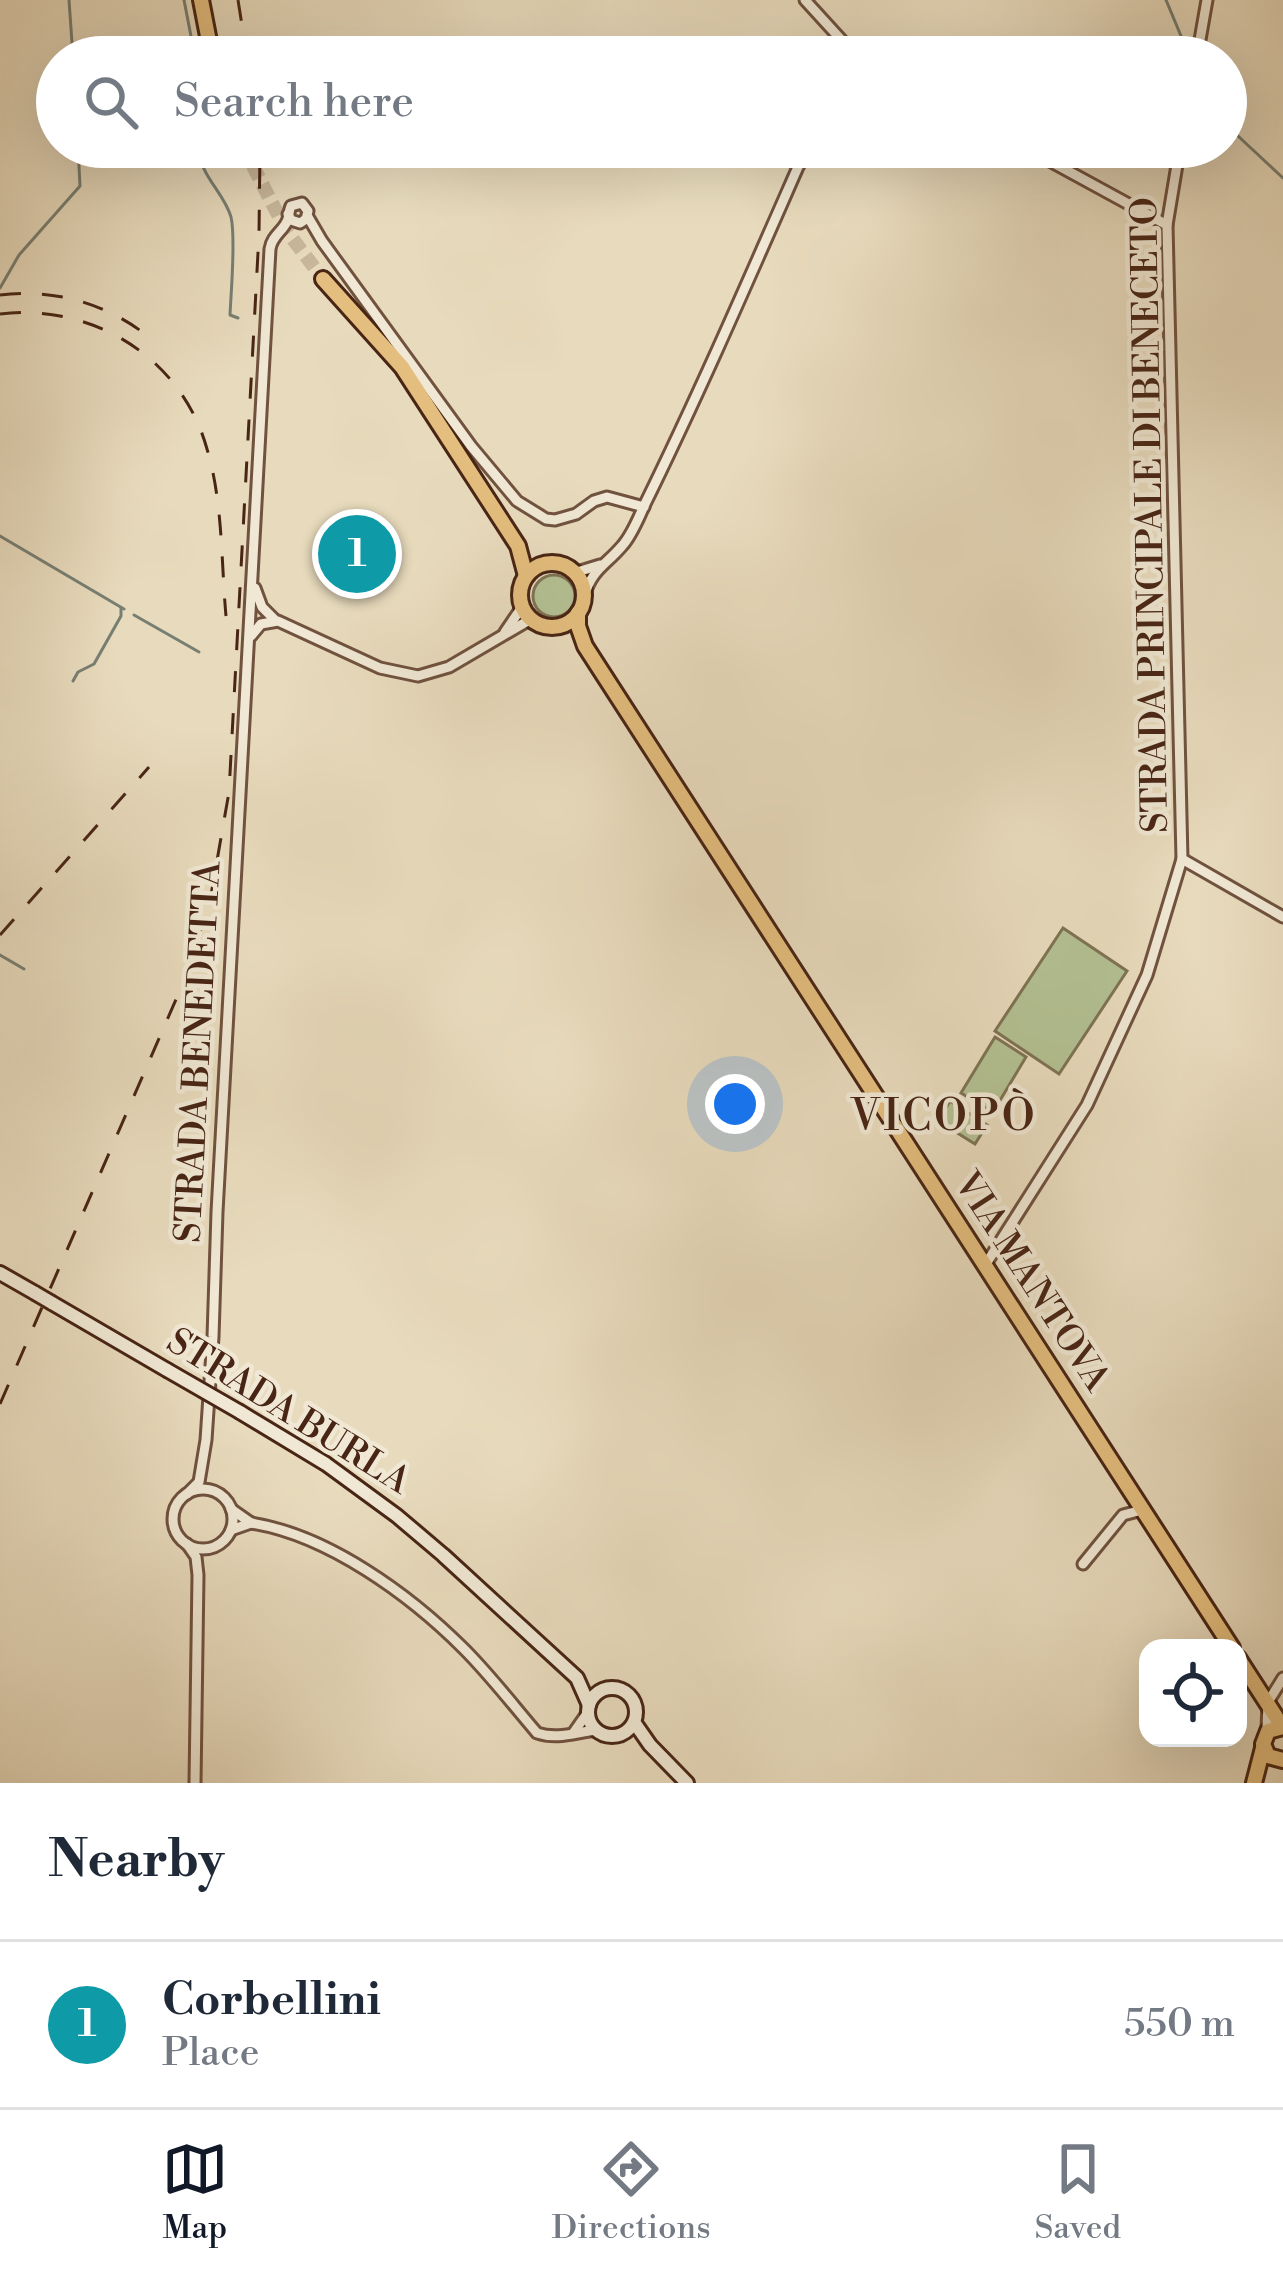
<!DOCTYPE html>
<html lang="en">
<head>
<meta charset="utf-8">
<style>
	:root { --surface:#fff; --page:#f6f6f7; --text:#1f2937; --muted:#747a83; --line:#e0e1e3; --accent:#111827 }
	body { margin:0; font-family:"Libre Bodoni",serif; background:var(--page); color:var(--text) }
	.controls { position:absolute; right:36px; bottom:36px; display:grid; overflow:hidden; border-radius:24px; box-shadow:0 12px 48px #0002 }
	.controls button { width:108px; height:108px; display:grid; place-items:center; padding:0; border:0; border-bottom:3px solid var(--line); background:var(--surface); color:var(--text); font:60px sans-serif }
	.you { position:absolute; left:735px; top:1104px; width:42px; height:42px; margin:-30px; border:9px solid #fff; border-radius:50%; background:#1a73e8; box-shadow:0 0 0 18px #1a73e833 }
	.badge { display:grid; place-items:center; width:78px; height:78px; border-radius:50%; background:var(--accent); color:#fff; font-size:39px; font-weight:700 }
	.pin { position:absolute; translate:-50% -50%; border:6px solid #fff; box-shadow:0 3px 12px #0006 }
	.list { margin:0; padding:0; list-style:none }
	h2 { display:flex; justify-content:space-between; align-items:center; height:156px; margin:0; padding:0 48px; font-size:51px }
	h2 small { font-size:39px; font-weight:400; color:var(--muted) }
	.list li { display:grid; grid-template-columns:78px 1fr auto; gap:36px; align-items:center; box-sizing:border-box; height:168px; padding:0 48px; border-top:3px solid var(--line) }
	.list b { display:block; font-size:45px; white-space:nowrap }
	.list p { margin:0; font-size:39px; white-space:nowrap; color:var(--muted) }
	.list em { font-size:39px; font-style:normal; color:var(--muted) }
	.icon { flex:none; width:66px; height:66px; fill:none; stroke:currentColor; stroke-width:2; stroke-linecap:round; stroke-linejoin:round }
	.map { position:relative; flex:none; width:1283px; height:1783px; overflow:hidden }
	.search { position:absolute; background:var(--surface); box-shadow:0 12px 48px #0002; left:36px; right:36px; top:36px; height:132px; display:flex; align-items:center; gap:30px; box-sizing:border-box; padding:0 42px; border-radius:66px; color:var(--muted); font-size:45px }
	.sheet { height:324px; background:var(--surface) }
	nav { display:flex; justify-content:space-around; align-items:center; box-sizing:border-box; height:168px; border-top:3px solid var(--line); background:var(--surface); font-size:33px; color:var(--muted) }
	nav a { display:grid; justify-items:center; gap:6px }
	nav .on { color:var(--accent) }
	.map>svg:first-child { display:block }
	.green { fill:#b3c193; stroke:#7e7354; stroke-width:3 }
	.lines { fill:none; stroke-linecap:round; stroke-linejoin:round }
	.stream { stroke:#777f73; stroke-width:3 }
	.primary-tunnel { stroke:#c8b79b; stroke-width:14; stroke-dasharray:14 7; stroke-linecap:butt }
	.minor-casing { stroke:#70523f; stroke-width:15 }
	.secondary-casing { stroke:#482515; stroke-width:18 }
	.primary-casing { stroke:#482515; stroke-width:20 }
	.minor { stroke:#f0e8d4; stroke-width:9 }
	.secondary { stroke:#f0e8d4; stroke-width:12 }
	.primary { stroke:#e4be7e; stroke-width:14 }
	.rail { stroke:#482515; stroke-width:3; stroke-dasharray:21 21; stroke-linecap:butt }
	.secondary-bridge-casing { stroke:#482515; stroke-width:18; stroke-linecap:butt }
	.secondary-bridge { stroke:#f0e8d4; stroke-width:12 }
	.labels { text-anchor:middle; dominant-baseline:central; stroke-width:9; stroke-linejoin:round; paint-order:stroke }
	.street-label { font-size:36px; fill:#482515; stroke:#f0e8d4 }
	.quarter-label { font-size:42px; letter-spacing:3px; fill:#482515; stroke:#f0e8d4 }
</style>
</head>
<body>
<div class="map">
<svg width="1283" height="1783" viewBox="0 0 1283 1783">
	<rect width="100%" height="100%" fill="#e8dbbd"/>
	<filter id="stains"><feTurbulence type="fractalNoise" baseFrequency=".00167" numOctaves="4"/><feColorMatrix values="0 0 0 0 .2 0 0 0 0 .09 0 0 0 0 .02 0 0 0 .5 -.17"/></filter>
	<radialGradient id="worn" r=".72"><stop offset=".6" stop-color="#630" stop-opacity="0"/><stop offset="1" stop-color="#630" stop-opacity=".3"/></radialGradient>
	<!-- green -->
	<g class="green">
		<circle cx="554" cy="596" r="21"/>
		<polygon points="1063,928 1127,971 1059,1074 995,1031"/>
		<polygon points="995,1037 1026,1057 993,1112 961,1093"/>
		<polygon points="950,1101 987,1125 975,1144 938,1121"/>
	</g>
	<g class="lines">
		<!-- stream -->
		<g class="stream">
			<polyline points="69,0 73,57"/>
			<polyline points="184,0 195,57"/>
			<polyline points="1166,0 1181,36 1193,56"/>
			<polyline points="1226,109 1238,136 1283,178"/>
			<path d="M200,147c-3,26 24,45 31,70 5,21 0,74 -1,98l8,3"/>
			<polyline points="0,288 19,255 80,186 78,147"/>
			<polyline points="0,536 124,609"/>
			<polyline points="134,615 199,652"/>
			<polyline points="73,681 78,672 94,664 121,616 121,608"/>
			<polyline points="0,955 24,969"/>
		</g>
		<!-- primary-tunnel -->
		<polyline class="primary-tunnel" points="243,147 286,230 323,279"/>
		<!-- minor casing -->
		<g class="minor-casing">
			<g id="minor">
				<polyline points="805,0 857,57"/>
				<polyline points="1197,57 1207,0"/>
				<polyline points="1024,147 1167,225"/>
				<polyline points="308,217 322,241 471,446 517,501 546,519 555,520 576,514 594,501 607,497 644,507"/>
				<polyline points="574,573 600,565"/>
				<polyline points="255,588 262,607 274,619"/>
				<path d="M584,597c7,-27 22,-32 38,-51 10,-11 16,-27 22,-40 55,-112 104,-225 154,-339l12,-20"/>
				<polyline points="505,632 522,607"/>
				<polyline points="251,636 261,624 278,621 380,668 418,676 449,667 531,619"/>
				<polyline points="1182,859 1283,917"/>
				<polyline points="984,1267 1087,1105 1147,975 1182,859 1167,225 1180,147"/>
				<circle cx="203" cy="1519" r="30"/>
				<path d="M187,1494l12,-12 7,-42 7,-103 4,-125 53,-963c2,-14 14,-18 18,-30 1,-4 1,-9 3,-13l11,-3 6,8 -2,8 -6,4 -9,-3 -3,-6"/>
				<path d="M251,1523c77,12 159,72 213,126 26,26 49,56 73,84 21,7 39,-1 60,-3"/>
				<polyline points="231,1530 251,1523 231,1509"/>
				<polyline points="187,1544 196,1557 198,1575 195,1783"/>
				<polyline points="1083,1564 1123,1515 1142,1510"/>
				<polyline points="1267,1729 1268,1702 1283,1678"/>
				<polyline points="574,1732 588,1712"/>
			</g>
		</g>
		<!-- secondary casing -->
		<g class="secondary-casing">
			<g id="secondary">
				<polyline points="0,1273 35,1293"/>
				<polyline points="52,1303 167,1370"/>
				<polyline points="240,1412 326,1464 397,1516 443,1555 577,1678 589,1705"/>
				<circle cx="612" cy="1712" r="24"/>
				<polyline points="634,1722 650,1745 687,1783"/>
			</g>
		</g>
		<!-- primary casing -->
		<g class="primary-casing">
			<g id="primary">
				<polyline points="201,0 212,57"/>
				<polyline points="323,279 402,367 518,546 526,576"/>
				<circle cx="552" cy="595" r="32"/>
				<polyline points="578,613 578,626 585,646 1232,1648"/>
				<polyline points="1238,1658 1282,1726"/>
				<polyline points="1283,1727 1268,1731 1263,1744 1268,1756 1283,1760"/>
				<polyline points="1254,1783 1263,1748"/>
			</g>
		</g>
		<!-- minor -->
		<use href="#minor" class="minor"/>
		<!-- secondary -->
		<use href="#secondary" class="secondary"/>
		<!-- primary -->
		<use href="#primary" class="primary"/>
		<!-- rail -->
		<g class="rail">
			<polyline points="238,0 247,57"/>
			<path d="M0,295c51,-6 99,6 141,36"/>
			<path d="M0,314c93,-11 182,44 207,135 16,53 14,112 19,167"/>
			<polyline points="0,935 149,767"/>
			<polyline points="0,1404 184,981 211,895 229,792 259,234 260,147"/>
		</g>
		<!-- secondary-bridge casing -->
		<g class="secondary-bridge-casing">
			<g id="secondary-bridge">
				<polyline points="35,1293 52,1303"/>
				<polyline points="167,1370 240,1412"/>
			</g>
		</g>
		<!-- secondary-bridge -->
		<use href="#secondary-bridge" class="secondary-bridge"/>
	</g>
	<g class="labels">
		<!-- street labels -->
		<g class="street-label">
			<text transform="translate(1151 515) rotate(-91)">STRADA PRINCIPALE DI BENECETO</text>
			<text transform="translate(199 1052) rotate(-87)">STRADA BENEDETTA</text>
			<text transform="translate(1031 1282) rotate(57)">VIA MANTOVA</text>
			<text transform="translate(288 1412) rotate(32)">STRADA BURLA</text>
		</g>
		<!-- quarter labels -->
		<g class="quarter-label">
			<text x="944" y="1117">VICOPÒ</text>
		</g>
	</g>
	<rect width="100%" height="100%" filter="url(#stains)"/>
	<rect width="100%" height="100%" fill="url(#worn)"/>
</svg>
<div class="controls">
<button><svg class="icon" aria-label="locate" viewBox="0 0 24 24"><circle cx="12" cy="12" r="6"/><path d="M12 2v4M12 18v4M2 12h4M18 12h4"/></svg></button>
</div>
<div class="you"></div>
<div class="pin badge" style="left:357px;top:554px;background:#0f9aa8">1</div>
<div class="search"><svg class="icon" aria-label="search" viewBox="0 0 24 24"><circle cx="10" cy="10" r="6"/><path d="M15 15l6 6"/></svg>Search here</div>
</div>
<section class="sheet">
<h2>Nearby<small></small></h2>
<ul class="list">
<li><span class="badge" style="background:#0f9aa8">1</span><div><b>Corbellini</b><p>Place</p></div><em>550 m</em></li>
</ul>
</section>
<nav>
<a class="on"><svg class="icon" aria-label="map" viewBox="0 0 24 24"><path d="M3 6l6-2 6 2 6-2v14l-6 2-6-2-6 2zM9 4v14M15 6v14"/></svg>Map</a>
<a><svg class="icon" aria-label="directions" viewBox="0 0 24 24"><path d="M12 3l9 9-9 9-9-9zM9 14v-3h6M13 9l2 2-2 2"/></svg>Directions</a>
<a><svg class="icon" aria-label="saved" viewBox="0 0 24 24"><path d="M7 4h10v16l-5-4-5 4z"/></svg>Saved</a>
</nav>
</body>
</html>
